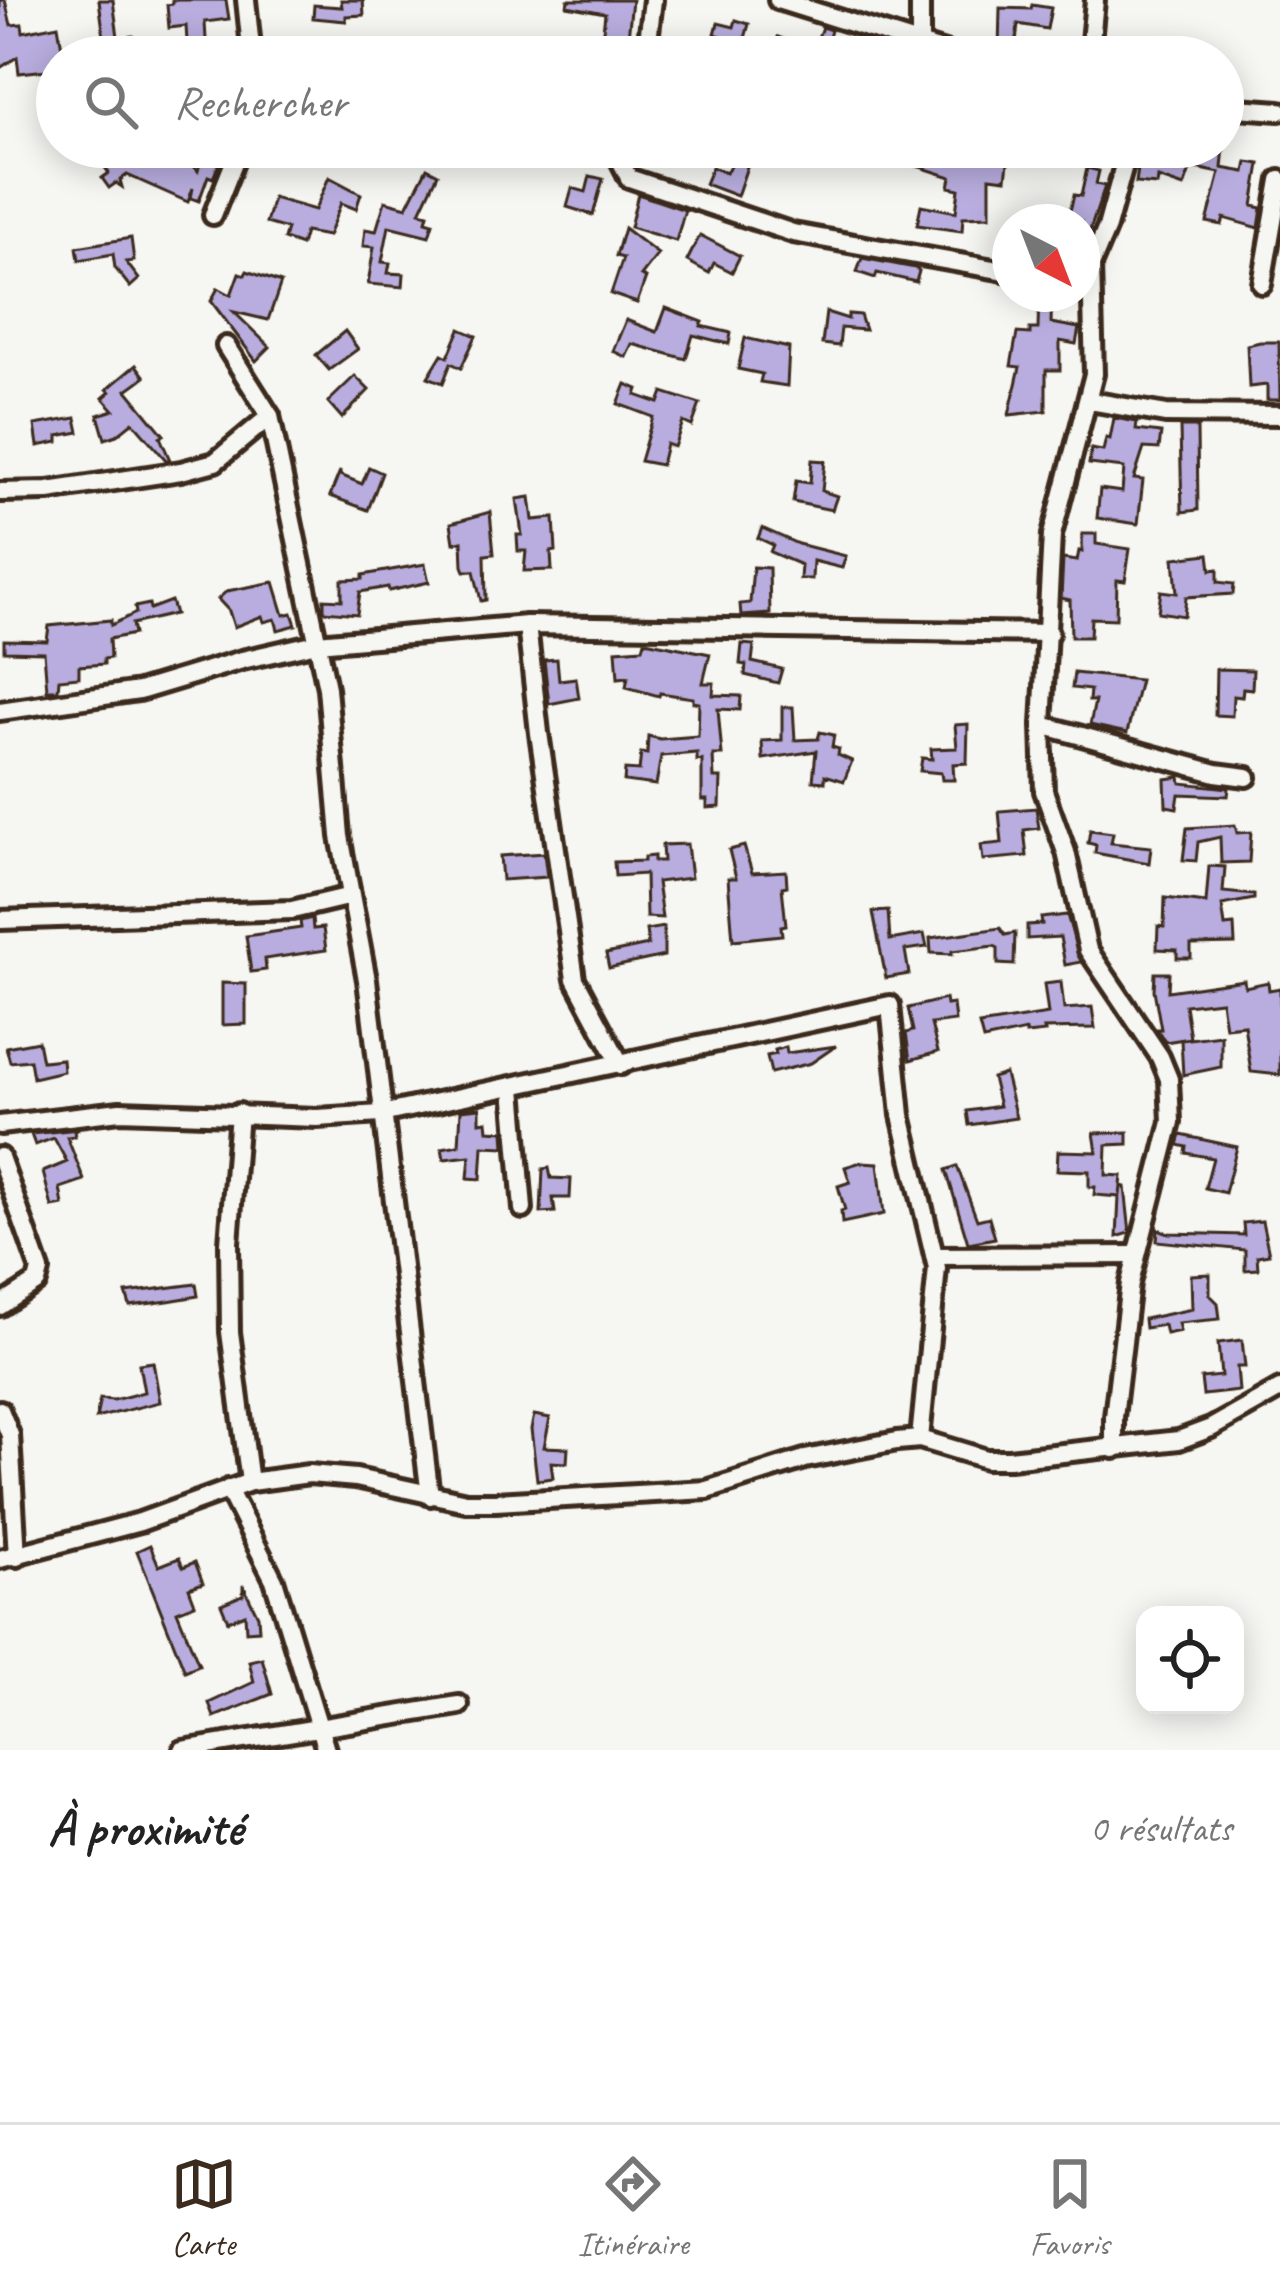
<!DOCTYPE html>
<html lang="fr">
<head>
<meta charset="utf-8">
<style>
	:root { --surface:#fff; --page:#f2f2f2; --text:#222; --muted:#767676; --line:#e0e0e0; --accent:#3b2a1e }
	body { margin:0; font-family:Caveat,sans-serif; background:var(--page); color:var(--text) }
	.controls { position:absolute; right:36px; bottom:36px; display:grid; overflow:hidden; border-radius:24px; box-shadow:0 6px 30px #0003 }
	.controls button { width:108px; height:108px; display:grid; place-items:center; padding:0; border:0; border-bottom:3px solid var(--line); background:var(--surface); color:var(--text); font:60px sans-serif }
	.compass { position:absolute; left:992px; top:204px; width:108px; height:108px; border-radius:50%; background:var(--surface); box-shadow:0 6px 30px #0003; rotate:138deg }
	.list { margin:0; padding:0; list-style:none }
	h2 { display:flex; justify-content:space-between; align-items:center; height:156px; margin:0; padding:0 48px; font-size:51px }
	h2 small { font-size:39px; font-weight:400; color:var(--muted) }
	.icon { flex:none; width:66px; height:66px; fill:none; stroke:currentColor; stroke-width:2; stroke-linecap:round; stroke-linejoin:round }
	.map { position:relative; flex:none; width:1280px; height:1750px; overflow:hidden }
	.search { position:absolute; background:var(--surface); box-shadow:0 6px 30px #0003; left:36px; right:36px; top:36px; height:132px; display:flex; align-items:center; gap:30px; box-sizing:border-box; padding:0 42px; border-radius:66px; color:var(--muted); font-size:45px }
	.sheet { height:372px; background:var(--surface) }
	nav { display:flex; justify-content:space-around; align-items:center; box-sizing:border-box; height:168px; border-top:3px solid var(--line); background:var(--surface); font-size:33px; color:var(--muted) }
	nav a { display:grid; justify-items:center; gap:6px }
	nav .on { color:var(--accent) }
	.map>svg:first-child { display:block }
	.building { fill:#b8adde; stroke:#3b2a1e; stroke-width:3 }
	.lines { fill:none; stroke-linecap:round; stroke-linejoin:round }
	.minor-casing { stroke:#3b2a1e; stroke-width:26 }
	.minor { stroke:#f6f6f2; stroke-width:16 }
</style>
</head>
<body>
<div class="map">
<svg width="1280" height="1750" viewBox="0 0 1280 1750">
	<rect width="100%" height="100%" fill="#f6f6f2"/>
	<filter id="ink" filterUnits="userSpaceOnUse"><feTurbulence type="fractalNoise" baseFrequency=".00833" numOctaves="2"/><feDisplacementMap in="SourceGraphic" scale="24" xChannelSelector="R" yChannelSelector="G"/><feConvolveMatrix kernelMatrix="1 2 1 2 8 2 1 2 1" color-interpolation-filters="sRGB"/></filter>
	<g filter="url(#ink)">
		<!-- building -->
		<g class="building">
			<polygon points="0,0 5,0 11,25 22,24 23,32 58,25 62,48 104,38 99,0 113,0 118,37 133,36 134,52 121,53 121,57 57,57 57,69 19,73 17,57 0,68"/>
			<polygon points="172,0 226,0 229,19 205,22 207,57 188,57 186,26 169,28 167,5 172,4"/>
			<polygon points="341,0 363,0 364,15 346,16 346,21 313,18 314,5 342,7"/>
			<polygon points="568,0 632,0 627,47 601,48 605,13 567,6"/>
			<polygon points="1032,5 1051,8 1047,29 1018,24 1015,52 999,51 1000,8 1031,9"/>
			<polygon points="736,20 749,24 744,42 738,41 734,57 716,57 721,36 715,34 718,23 734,27"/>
			<polygon points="822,27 831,30 825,54 828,57 771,57 778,37 813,50"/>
			<polygon points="90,147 109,147 115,166 146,153 146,147 181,153 198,171 204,147 225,149 213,178 208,176 199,201 191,198 193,188 188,202 127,175 120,180 122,187 116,183 109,188 102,178 109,173"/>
			<polygon points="867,147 948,147 971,153 972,147 1010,147 1006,179 990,177 990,216 963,217 962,231 917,225 921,205 956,212 959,189 949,187 951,177 889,157 886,163 871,157 874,152"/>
			<polygon points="1141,147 1224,147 1222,168 1245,172 1247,162 1260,164 1253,206 1262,208 1259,228 1224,218 1222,225 1207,222 1220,173 1191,167 1184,187 1158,178 1157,185 1136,183"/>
			<polygon points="738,151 750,158 737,196 705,184 712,167 726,173"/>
			<polygon points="427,168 438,174 420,212 428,214 426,221 433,223 429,236 389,226 382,262 390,263 388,273 404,274 403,287 368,284 374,247 363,246 365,229 376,231 385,201 407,207"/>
			<polygon points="1087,168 1099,171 1096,184 1105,186 1082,254 1082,222 1067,222 1074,195 1081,196"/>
			<polygon points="590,176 603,179 593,215 567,207 572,188 586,192"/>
			<polygon points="329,177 361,194 356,209 341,203 328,236 305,232 301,245 284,239 287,229 266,223 273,198 315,210"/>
			<polygon points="638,194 685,210 676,241 630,227"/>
			<polygon points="624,228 658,254 641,276 646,278 637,303 611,294 623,258 616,256"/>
			<polygon points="700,235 740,256 732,272 714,263 709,273 687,261"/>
			<polygon points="131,238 134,261 126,262 139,279 130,287 115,268 113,254 79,260 77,247"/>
			<polygon points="862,258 915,268 919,271 916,282 877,273 875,278 857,272"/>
			<polygon points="247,271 281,283 268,320 234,312 270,347 256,361 211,301 218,288 231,295 239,273 245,275"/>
			<polygon points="1039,294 1052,295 1051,323 1079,328 1076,344 1060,341 1060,370 1046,370 1046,411 1009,415 1020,367 1011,366 1017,333 1030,334 1030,329 1038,329"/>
			<polygon points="666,308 703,322 701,326 731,333 729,344 693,335 686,359 632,344 626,357 613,351 626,320 657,332"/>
			<polygon points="826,312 848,319 848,314 860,315 865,330 841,328 839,346 822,344"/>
			<polygon points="460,329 476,336 461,368 451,363 443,383 428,377 442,354 448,357"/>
			<polygon points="345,331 358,349 329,370 316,355"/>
			<polygon points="745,338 789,348 787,386 760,382 762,374 738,369"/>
			<polygon points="1260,342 1279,342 1280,400 1267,400 1267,385 1249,387 1247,345"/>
			<polygon points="136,365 145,377 127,390 164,435 160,437 170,460 166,460 133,422 117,435 105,439 98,415 114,410 103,398 110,392 107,389"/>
			<polygon points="355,376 369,390 342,418 328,402"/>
			<polygon points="626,384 638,389 636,395 659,403 663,392 700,404 692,426 683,422 674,447 666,444 661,465 640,461 653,417 618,404"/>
			<polygon points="76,418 79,432 58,436 58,442 38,446 35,425"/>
			<polygon points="1114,418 1137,422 1136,430 1161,433 1159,449 1144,448 1134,479 1143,480 1138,524 1097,518 1100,489 1122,492 1124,468 1089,464 1091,449 1103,451 1106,438 1110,439"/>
			<polygon points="1180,427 1197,427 1198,510 1182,512"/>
			<polygon points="812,460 825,461 822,491 837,496 832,510 793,502 796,481 810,483"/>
			<polygon points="369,467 382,473 368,510 330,496 340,471 340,475 362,484"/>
			<polygon points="530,497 533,520 554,518 556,551 551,552 552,570 524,571 526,551 518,551 517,535 522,535 517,499"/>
			<polygon points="490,512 494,554 485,555 486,600 481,601 474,571 465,571 463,566 462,541 454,543 451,523"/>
			<polygon points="762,528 798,544 846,556 842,568 813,561 812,579 800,579 801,565 770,552 773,545 758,538"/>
			<polygon points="1082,534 1096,534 1096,544 1130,549 1125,581 1117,580 1116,619 1091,618 1090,637 1071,637 1070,600 1061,598 1063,559 1077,561 1079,551 1082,552"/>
			<polygon points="1209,554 1211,570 1218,569 1218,582 1234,584 1233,594 1186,597 1184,616 1158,612 1161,591 1177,593 1174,558"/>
			<polygon points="425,564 429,582 389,591 388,587 360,592 357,614 324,611 324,599 342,600 342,580 363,579 363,575"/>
			<polygon points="753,567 769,568 770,614 741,616 740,604 750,603"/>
			<polygon points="274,582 284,615 292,613 296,625 278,630 275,619 264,622 262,616 234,627 229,611 218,599 227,591"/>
			<polygon points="171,601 175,614 132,624 134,634 109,639 110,658 104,659 104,664 79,666 79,677 59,679 58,690 47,690 44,652 4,651 4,640 47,641 49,626 111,620 111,625 136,613 135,607 149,604 150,609"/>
			<polygon points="645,641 710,654 703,683 714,683 713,695 741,696 740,710 718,709 722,755 713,755 714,778 721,778 720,807 707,808 707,800 702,800 702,760 697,761 697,753 661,756 656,785 624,781 625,770 639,771 641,753 647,754 648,736 660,739 698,736 699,703 693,702 693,698 660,693 659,696 626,687 628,677 618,678 616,650 643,648"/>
			<polygon points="742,644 754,645 752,662 782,669 778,683 745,675 746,665 740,664"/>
			<polygon points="557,659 559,680 576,678 579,698 549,704 544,660"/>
			<polygon points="1216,669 1253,670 1252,689 1243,688 1242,697 1233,696 1232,716 1215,715"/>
			<polygon points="1074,673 1140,680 1127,733 1090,725 1095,701 1089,701 1090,690 1072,688"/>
			<polygon points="782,707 793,707 795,740 818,739 820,732 834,735 832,747 839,749 838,755 852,761 844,781 825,775 825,782 813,781 816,751 763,759 762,741 782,740"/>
			<polygon points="968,724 967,763 953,764 954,780 942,780 941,773 920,771 922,758 932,759 931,749 957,748 955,725"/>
			<polygon points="1180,777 1181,783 1229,788 1228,796 1179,794 1177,808 1166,806 1165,779"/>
			<polygon points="1036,808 1039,828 1024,830 1027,856 983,860 981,845 1002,843 999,811"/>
			<polygon points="1235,825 1237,833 1251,832 1249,862 1221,863 1220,837 1198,842 1196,861 1183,860 1187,828"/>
			<polygon points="1090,830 1113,833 1111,843 1151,847 1149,863 1095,853 1096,845 1088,843"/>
			<polygon points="687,844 691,878 657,882 662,918 646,917 645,874 615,876 614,862 644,861 644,857 654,856 654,861 663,861 662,845"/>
			<polygon points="744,846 752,873 786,871 787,886 782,887 786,925 781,926 782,935 733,940 728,878 736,878 729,850"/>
			<polygon points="544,853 547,877 502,880 500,856"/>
			<polygon points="1209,866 1225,867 1223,892 1254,895 1254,899 1222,905 1225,926 1234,925 1235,944 1191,945 1191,958 1177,958 1177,950 1157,949 1158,926 1164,927 1165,898 1206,903"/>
			<polygon points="888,911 890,940 924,934 927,947 905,950 909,974 886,978 873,912"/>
			<polygon points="1067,915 1081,962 1065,965 1060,937 1027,939 1027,925 1042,924 1041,918"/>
			<polygon points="312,918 313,929 323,928 326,950 265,959 266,970 251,972 246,936 301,928 300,921"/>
			<polygon points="664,927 664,956 609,968 606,954 648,945 646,930"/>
			<polygon points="1000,928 1005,935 1015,933 1014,965 998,964 998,948 994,946 952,951 952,954 931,953 930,938"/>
			<polygon points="1155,973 1169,973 1168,991 1244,980 1245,987 1268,982 1269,990 1280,988 1280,1075 1251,1072 1244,1025 1225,1027 1221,1001 1185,1005 1190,1038 1165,1042 1157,1029 1161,1029 1154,990"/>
			<polygon points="1061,982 1064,1009 1092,1007 1095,1028 1044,1029 1045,1032 1026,1034 1026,1031 983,1040 979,1025 1048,1014 1044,984"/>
			<polygon points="222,983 246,984 246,1024 222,1025"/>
			<polygon points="945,999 946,1005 953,1004 955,1021 931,1024 938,1052 910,1060 906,1033 913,1031 908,1008"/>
			<polygon points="1221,1035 1221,1067 1183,1075 1181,1040"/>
			<polygon points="38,1041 42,1061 62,1059 63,1071 33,1078 30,1060 10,1062 6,1047"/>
			<polygon points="836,1046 811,1063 771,1073 767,1056 776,1054 775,1050 786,1047 787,1053"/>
			<polygon points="1005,1074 1016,1118 969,1125 967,1111 999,1106 992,1078"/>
			<polygon points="480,1108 480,1122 487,1121 488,1130 504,1131 505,1147 483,1146 481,1179 468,1178 470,1156 444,1159 442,1148 459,1145 461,1110"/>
			<polygon points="79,1129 74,1131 75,1136 67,1137 84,1180 60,1188 63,1205 52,1207 43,1172 67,1162 54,1138 35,1145 31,1134"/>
			<polygon points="1128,1132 1128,1144 1107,1145 1106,1175 1122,1176 1120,1196 1121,1186 1125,1187 1130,1233 1117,1237 1119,1197 1094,1195 1095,1187 1089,1187 1089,1171 1057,1170 1058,1151 1097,1152 1094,1133"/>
			<polygon points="1181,1135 1237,1147 1225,1193 1205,1188 1213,1158 1186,1153 1187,1147 1178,1145"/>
			<polygon points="861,1162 878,1163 884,1214 842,1223 841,1211 845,1210 838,1186 850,1182 845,1167"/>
			<polygon points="957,1166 977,1220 989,1217 995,1238 968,1243 946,1170"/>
			<polygon points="549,1168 551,1178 571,1179 570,1198 553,1198 555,1212 541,1213 543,1169"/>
			<polygon points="1262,1221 1269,1254 1257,1256 1258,1269 1245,1270 1245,1250 1157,1241 1158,1229 1169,1233 1244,1235 1243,1223"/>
			<polygon points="1210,1274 1210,1295 1218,1303 1220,1319 1178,1323 1180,1331 1166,1334 1164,1325 1145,1328 1144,1319 1192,1309 1191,1275"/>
			<polygon points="196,1284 198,1296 168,1301 130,1306 126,1293"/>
			<polygon points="1242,1340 1245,1367 1237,1367 1239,1391 1203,1395 1201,1378 1221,1376 1218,1343"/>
			<polygon points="153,1362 160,1402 96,1418 100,1399 114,1400 144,1392 139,1364"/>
			<polygon points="534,1415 550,1418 544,1447 568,1448 567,1463 551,1462 553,1478 537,1480 531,1429"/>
			<polygon points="150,1545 159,1566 179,1558 183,1567 195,1562 203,1583 189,1588 195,1604 177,1611 199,1665 185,1671 137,1551"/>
			<polygon points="243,1585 258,1616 259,1630 246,1631 245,1614 228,1621 221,1604 243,1595"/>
			<polygon points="262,1658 272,1694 214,1717 209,1703 254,1682 249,1661"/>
		</g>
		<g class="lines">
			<!-- minor casing -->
			<g class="minor-casing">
				<g id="minor">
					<polyline points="246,0 252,57"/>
					<polyline points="778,0 960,57"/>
					<polyline points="920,0 920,45"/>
					<polyline points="1095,0 1091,42 1101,57"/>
					<polyline points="646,57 653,0"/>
					<polyline points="1223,107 1280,111"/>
					<polyline points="623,147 619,158 629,178 793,233 1010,272"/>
					<polyline points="213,215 240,147"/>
					<polyline points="1262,284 1280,180"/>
					<polyline points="226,346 270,416 327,688 340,836 367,980 430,1496"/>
					<polyline points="1090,401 1166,414 1280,415"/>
					<polyline points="0,492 48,491 181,471 215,462 270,416"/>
					<polyline points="527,625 539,733 575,979 621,1065"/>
					<polyline points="0,711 139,691 242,660 317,643 527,625 1049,633"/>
					<polyline points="1042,725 1216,773 1247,777"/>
					<polyline points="0,920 292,910 351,896"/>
					<polyline points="513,1088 523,1209"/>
					<polyline points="239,1113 229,1243 230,1332 250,1482"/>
					<polyline points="0,1125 120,1111 317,1118 381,1114 890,1005 901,1115 937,1268 920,1439"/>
					<polyline points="0,1157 40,1270 37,1282 0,1306"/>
					<polyline points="935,1256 1136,1255"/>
					<polyline points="0,1410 10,1435 17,1557"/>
					<polyline points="1114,1449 1114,1417 1130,1283 1171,1122 1169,1079 1160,1057 1088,950 1066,852 1044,791 1042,725 1052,535 1094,374 1091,265 1107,227 1129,147"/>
					<polyline points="228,1489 274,1580 326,1750"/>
					<polyline points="0,1559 140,1522 250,1482 309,1474 356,1478 466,1502 495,1502 707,1490 805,1459 897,1441 920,1439 986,1459 1009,1459 1179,1440 1211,1428 1280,1389"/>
					<polyline points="183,1750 459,1705"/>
				</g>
			</g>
			<!-- minor -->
			<use href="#minor" class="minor"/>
		</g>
	</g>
</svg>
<div class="controls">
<button><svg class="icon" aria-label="locate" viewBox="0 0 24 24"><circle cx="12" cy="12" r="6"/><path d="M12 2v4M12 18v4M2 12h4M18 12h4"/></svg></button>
</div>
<svg class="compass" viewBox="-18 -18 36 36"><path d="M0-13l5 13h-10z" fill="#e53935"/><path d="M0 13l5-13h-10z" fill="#767676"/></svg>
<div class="search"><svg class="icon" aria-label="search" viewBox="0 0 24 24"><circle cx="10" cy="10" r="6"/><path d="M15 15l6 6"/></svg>Rechercher</div>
</div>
<section class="sheet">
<h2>À proximité<small>0 résultats</small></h2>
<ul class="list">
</ul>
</section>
<nav>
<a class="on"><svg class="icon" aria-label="map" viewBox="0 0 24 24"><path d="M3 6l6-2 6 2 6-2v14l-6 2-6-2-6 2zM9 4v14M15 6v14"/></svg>Carte</a>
<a><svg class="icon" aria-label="directions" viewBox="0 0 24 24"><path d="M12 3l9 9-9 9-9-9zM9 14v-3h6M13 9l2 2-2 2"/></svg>Itinéraire</a>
<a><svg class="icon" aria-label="saved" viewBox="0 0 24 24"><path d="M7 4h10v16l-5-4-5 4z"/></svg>Favoris</a>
</nav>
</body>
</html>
